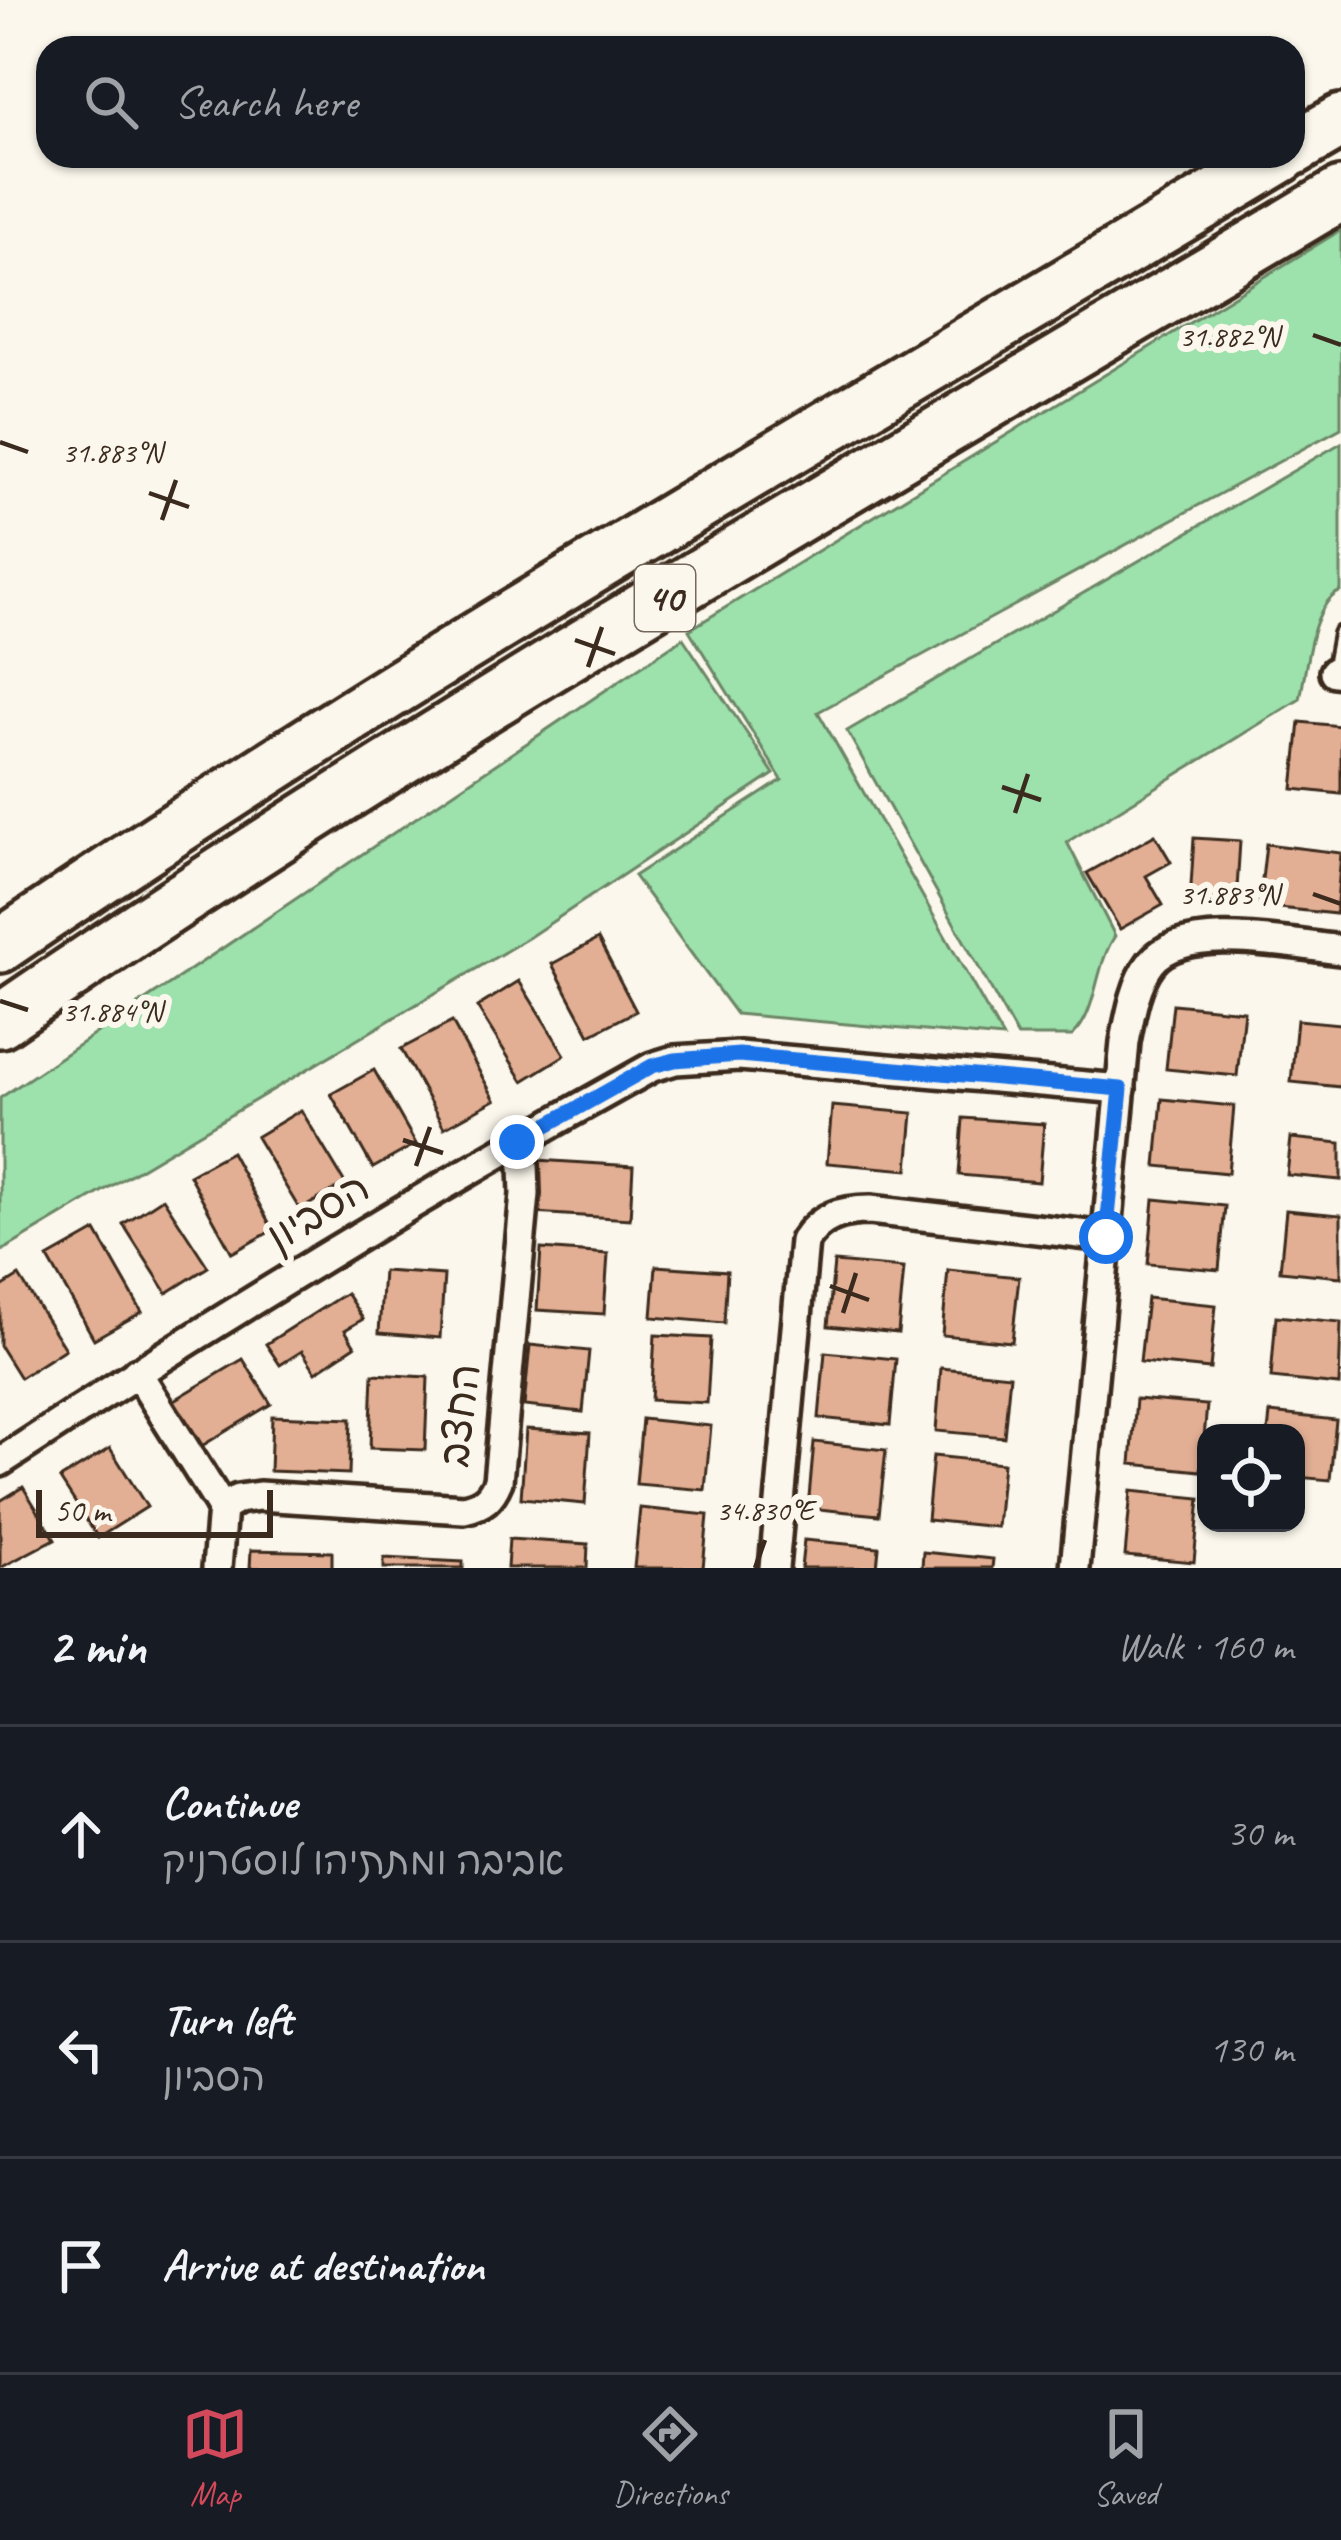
<!DOCTYPE html>
<html lang="en">
<head>
<meta charset="utf-8">
<style>
	:root { --surface:#171b24; --page:#20242c; --text:#f1f3f6; --muted:#9ea1a6; --line:#363941; --accent:#d1495b }
	body { margin:0; font-family:Caveat,"Playpen Sans Hebrew",sans-serif; background:var(--page); color:var(--text) }
	.controls { position:absolute; right:36px; bottom:36px; display:grid; overflow:hidden; border-radius:24px; box-shadow:0 3px 9px #0004 }
	.controls button { width:108px; height:108px; display:grid; place-items:center; padding:0; border:0; border-bottom:3px solid var(--line); background:var(--surface); color:var(--text); font:60px sans-serif }
	.scale { position:absolute; left:36px; bottom:30px; width:237px; box-sizing:border-box; padding-left:12px; border:6px solid #3b2a1e; border-top:0; font-size:33px; line-height:42px; white-space:nowrap; color:#3b2a1e; -webkit-text-stroke:9px #fbf7ec; paint-order:stroke }
	.stop { position:absolute; width:36px; height:36px; margin:-27px; border:9px solid #1a73e8; border-radius:50%; background:#fff }
	.stop.end { background:#1a73e8; border-color:#fff; box-shadow:0 3px 12px #0008 }
	.list { margin:0; padding:0; list-style:none }
	h2 { display:flex; justify-content:space-between; align-items:center; height:156px; margin:0; padding:0 48px; font-size:51px }
	h2 small { font-size:39px; font-weight:400; color:var(--muted) }
	.list li { display:grid; grid-template-columns:78px 1fr auto; gap:36px; align-items:center; box-sizing:border-box; height:216px; padding:0 48px; border-top:3px solid var(--line) }
	.list b { display:block; font-size:45px; white-space:nowrap }
	.list p { margin:0; font-size:39px; white-space:nowrap; color:var(--muted) }
	.list em { font-size:39px; font-style:normal; color:var(--muted) }
	.icon { flex:none; width:66px; height:66px; fill:none; stroke:currentColor; stroke-width:2; stroke-linecap:round; stroke-linejoin:round }
	.map { position:relative; flex:none; width:1341px; height:1568px; overflow:hidden }
	.search { position:absolute; background:var(--surface); box-shadow:0 3px 9px #0004; left:36px; right:36px; top:36px; height:132px; display:flex; align-items:center; gap:30px; box-sizing:border-box; padding:0 42px; border-radius:36px; color:var(--muted); font-size:45px }
	.sheet { height:804px; background:var(--surface) }
	nav { display:flex; justify-content:space-around; align-items:center; box-sizing:border-box; height:168px; border-top:3px solid var(--line); background:var(--surface); font-size:33px; color:var(--muted) }
	nav a { display:grid; justify-items:center; gap:6px }
	nav .on { color:var(--accent) }
	.map>svg:first-child { display:block }
	.green { fill:#9de1ad; stroke:#6c8666; stroke-width:3 }
	.building { fill:#e2af94; stroke:#3b2a1e; stroke-width:3 }
	.lines { fill:none; stroke-linecap:round; stroke-linejoin:round }
	.lane-casing { stroke:#3b2a1e; stroke-width:22 }
	.street-casing { stroke:#3b2a1e; stroke-width:36 }
	.highway-casing { stroke:#3b2a1e; stroke-width:60 }
	.lane { stroke:#fbf7ec; stroke-width:14 }
	.street { stroke:#fbf7ec; stroke-width:27 }
	.highway { stroke:#fbf7ec; stroke-width:51 }
	.route { stroke:#1a73e8; stroke-width:15 }
	.ticks { fill:none; stroke:#3b2a1e; stroke-width:4.5 }
	.labels { text-anchor:middle; dominant-baseline:central; stroke-width:12; stroke-linejoin:round; paint-order:stroke }
	.shield { fill:#fbf7ec; stroke:#75685c; stroke-width:3 }
	.shield-label { font-size:39px; font-weight:bold; fill:#3b2a1e }
	.street-label { font-size:42px; fill:#3b2a1e; stroke:#fbf7ec }
	.ticks-label { font-size:30px; text-anchor:middle; fill:#3b2a1e; stroke:#fbf7ec; stroke-width:12; stroke-linejoin:round; paint-order:stroke }
</style>
</head>
<body>
<div class="map">
<svg width="1341" height="1568" viewBox="0 0 1341 1568">
	<rect width="100%" height="100%" fill="#fbf7ec"/>
	<filter id="ink" filterUnits="userSpaceOnUse"><feTurbulence type="fractalNoise" baseFrequency=".00833" numOctaves="2"/><feDisplacementMap in="SourceGraphic" scale="24" xChannelSelector="R" yChannelSelector="G"/><feConvolveMatrix kernelMatrix="1 2 1 2 8 2 1 2 1" color-interpolation-filters="sRGB"/></filter>
	<g filter="url(#ink)">
		<!-- green -->
		<g class="green">
			<polygon points="1341,230 1341,428 818,712 1003,1038 736,1014 634,876 782,780 689,630"/>
			<path d="M1341,443v148c-31,13 -34,78 -41,108l-233,143 48,94c-21,31 -17,77 -43,100h-55l-170,-305z"/>
			<polygon points="683,638 774,774 528,938 0,1252 0,1098"/>
		</g>
		<!-- building -->
		<g class="building">
			<polygon points="1300,722 1341,726 1341,794 1293,789"/>
			<polygon points="1155,835 1171,862 1146,876 1163,905 1120,929 1087,873"/>
			<polygon points="1194,838 1240,841 1236,905 1190,902"/>
			<polygon points="1266,844 1341,853 1336,914 1259,906"/>
			<polygon points="598,939 636,1011 590,1035 552,964"/>
			<polygon points="519,981 565,1055 523,1081 477,1007"/>
			<polygon points="1173,1004 1244,1011 1237,1076 1166,1069"/>
			<polygon points="1297,1020 1341,1024 1341,1087 1291,1082"/>
			<polygon points="452,1022 495,1100 444,1128 401,1049"/>
			<polygon points="374,1070 416,1144 373,1168 331,1094"/>
			<polygon points="1162,1099 1234,1106 1228,1173 1156,1166"/>
			<polygon points="832,1106 913,1113 908,1170 827,1163"/>
			<polygon points="301,1110 345,1183 300,1210 256,1137"/>
			<polygon points="963,1118 1044,1124 1039,1182 959,1175"/>
			<polygon points="1291,1138 1341,1143 1341,1180 1287,1175"/>
			<polygon points="231,1152 273,1230 232,1253 189,1175"/>
			<polygon points="537,1160 633,1166 630,1219 534,1213"/>
			<polygon points="163,1198 208,1267 167,1293 123,1224"/>
			<polygon points="1154,1199 1225,1206 1219,1270 1148,1264"/>
			<polygon points="1286,1210 1341,1215 1341,1277 1280,1271"/>
			<polygon points="96,1231 142,1312 94,1339 48,1258"/>
			<polygon points="541,1249 608,1254 604,1314 537,1310"/>
			<polygon points="834,1262 904,1268 898,1333 828,1326"/>
			<polygon points="656,1266 727,1271 724,1323 652,1317"/>
			<polygon points="948,1270 1019,1277 1012,1342 942,1335"/>
			<polygon points="383,1271 444,1275 440,1338 379,1333"/>
			<polygon points="19,1276 65,1349 20,1378 0,1346 0,1288"/>
			<polygon points="346,1293 363,1319 345,1330 355,1346 316,1372 302,1351 280,1365 266,1344"/>
			<polygon points="1147,1298 1216,1305 1210,1369 1140,1362"/>
			<polygon points="1276,1316 1341,1322 1339,1385 1271,1378"/>
			<polygon points="655,1335 711,1338 707,1403 651,1400"/>
			<polygon points="530,1345 589,1351 583,1412 524,1406"/>
			<polygon points="825,1352 896,1359 890,1425 819,1418"/>
			<polygon points="243,1359 271,1404 200,1447 173,1401"/>
			<polygon points="941,1368 1010,1375 1004,1437 936,1431"/>
			<polygon points="373,1374 428,1377 425,1450 370,1448"/>
			<polygon points="1136,1399 1207,1405 1201,1471 1131,1464"/>
			<polygon points="1270,1413 1336,1420 1330,1480 1296,1477 1296,1433 1268,1433"/>
			<polygon points="272,1416 351,1419 349,1474 270,1471"/>
			<polygon points="642,1419 711,1426 705,1490 636,1484"/>
			<polygon points="526,1429 590,1433 585,1504 521,1498"/>
			<polygon points="814,1442 886,1450 879,1515 808,1508"/>
			<polygon points="110,1448 147,1507 98,1538 60,1479"/>
			<polygon points="933,1456 1003,1463 997,1527 927,1520"/>
			<polygon points="23,1487 55,1539 0,1568 0,1501"/>
			<polygon points="1131,1491 1200,1498 1194,1562 1125,1556"/>
			<polygon points="640,1508 708,1515 703,1568 634,1568"/>
			<polygon points="509,1539 588,1544 587,1568 507,1568"/>
			<polygon points="804,1540 879,1547 877,1568 801,1568"/>
			<polygon points="251,1550 332,1552 332,1568 250,1568"/>
			<polygon points="923,1552 993,1559 992,1568 922,1568"/>
			<polygon points="384,1558 463,1562 463,1568 384,1568"/>
		</g>
		<g class="lines">
			<!-- lane casing -->
			<g class="lane-casing">
				<polyline id="lane" points="1334,672 1341,634"/>
			</g>
			<!-- street casing -->
			<g class="street-casing">
				<g id="street">
					<polyline points="1334,672 1341,673"/>
					<polyline points="137,1372 222,1508"/>
					<path d="M0,1462c213,-140 430,-272 652,-395l23,-7 64,-4 382,33"/>
					<path d="M217,1568l5,-60 16,-9 21,-3 205,13c19,-4 27,-11 34,-28l27,-287 -1,-29 -7,-23"/>
					<path d="M774,1568l30,-327c16,-24 37,-31 66,-31l236,27"/>
					<path d="M1075,1568l50,-526c5,-26 10,-58 26,-79 32,-42 143,-18 190,-13"/>
				</g>
			</g>
			<!-- highway casing -->
			<g class="highway-casing">
				<g id="highway">
					<polyline points="1293,149 1341,121"/>
					<path d="M0,946c414,-283 852,-532 1282,-790"/>
					<path d="M0,1021c433,-297 890,-558 1341,-827"/>
				</g>
			</g>
			<!-- lane -->
			<use href="#lane" class="lane"/>
			<!-- street -->
			<use href="#street" class="street"/>
			<!-- highway -->
			<use href="#highway" class="highway"/>
		</g>
	</g>
	<g class="lines" filter="url(#ink)">
		<!-- route -->
		<polyline class="route" points="517,1142 652,1066 675,1060 739,1055 1121,1089 1106,1237"/>
	</g>
	<!-- ticks -->
	<path class="ticks" d="M1313,335l28,10M0,442l28,10M149,493l40,14M162,520l14,-40M575,640l40,14M588,667l14,-40M1002,787l39,13M1015,813l13,-39M1313,894l28,10M0,1001l28,9M403,1140l40,13M416,1166l14,-39M830,1286l39,14M843,1313l13,-40M755,1568l10,-28"/>
	<g class="labels">
		<!-- shield labels -->
		<rect class="shield" x="635" y="565" width="60" height="66" rx="9"/>
		<g class="shield-label">
			<text x="665" y="598">40</text>
		</g>
		<!-- street labels -->
		<g class="street-label">
			<text transform="translate(318 1212) rotate(-31)">הסביון</text>
			<text transform="translate(460 1415) rotate(-83)">החצב</text>
		</g>
	</g>
	<g class="ticks-label">
		<text x="1229" y="346">31.882°N</text>
		<text x="112" y="462">31.883°N</text>
		<text x="1229" y="904">31.883°N</text>
		<text x="112" y="1021">31.884°N</text>
		<text x="765" y="1520">34.830°E</text>
	</g>
</svg>
<div class="controls">
<button><svg class="icon" aria-label="locate" viewBox="0 0 24 24"><circle cx="12" cy="12" r="6"/><path d="M12 2v4M12 18v4M2 12h4M18 12h4"/></svg></button>
</div>
<div class="scale">50 m</div>
<div class="stop" style="left:1106px;top:1237px"></div>
<div class="stop end" style="left:517px;top:1142px"></div>
<div class="search"><svg class="icon" aria-label="search" viewBox="0 0 24 24"><circle cx="10" cy="10" r="6"/><path d="M15 15l6 6"/></svg>Search here</div>
</div>
<section class="sheet">
<h2>2 min<small>Walk · 160 m</small></h2>
<ul class="list">
<li><svg class="icon" aria-label="ahead" viewBox="0 0 24 24"><path d="M12 20V5M6 11l6-6 6 6"/></svg><div><b>Continue</b><p>אביבה ומתתיהו לוסטרניק</p></div><em>30 m</em></li>
<li><svg class="icon" aria-label="left" viewBox="0 0 24 24"><path d="M17 20v-9H6M10 6l-5 5 5 5"/></svg><div><b>Turn left</b><p>הסביון</p></div><em>130 m</em></li>
<li><svg class="icon" aria-label="arrive" viewBox="0 0 24 24"><path d="M6 21V4h12l-3 4 3 4H6"/></svg><div><b>Arrive at destination</b></div></li>
</ul>
</section>
<nav>
<a class="on"><svg class="icon" aria-label="map" viewBox="0 0 24 24"><path d="M3 6l6-2 6 2 6-2v14l-6 2-6-2-6 2zM9 4v14M15 6v14"/></svg>Map</a>
<a><svg class="icon" aria-label="directions" viewBox="0 0 24 24"><path d="M12 3l9 9-9 9-9-9zM9 14v-3h6M13 9l2 2-2 2"/></svg>Directions</a>
<a><svg class="icon" aria-label="saved" viewBox="0 0 24 24"><path d="M7 4h10v16l-5-4-5 4z"/></svg>Saved</a>
</nav>
</body>
</html>
